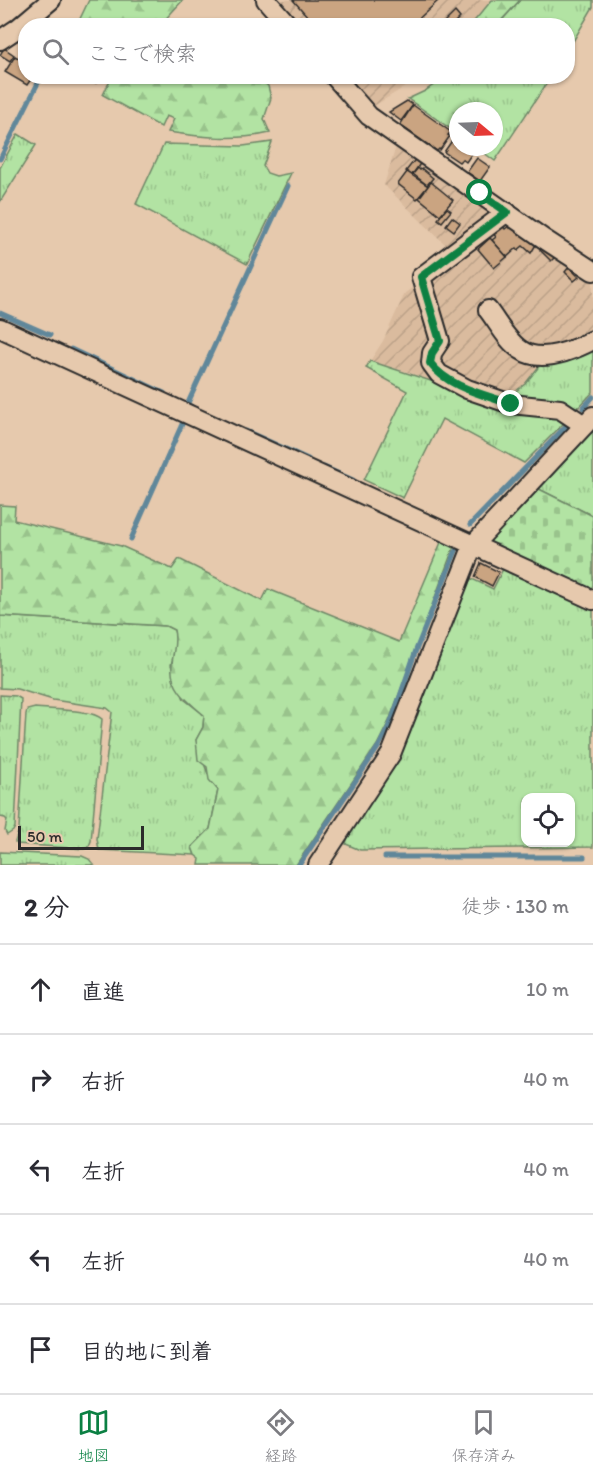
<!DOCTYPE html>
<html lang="ja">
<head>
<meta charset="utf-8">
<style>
	:root { --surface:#fff; --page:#f7f7f7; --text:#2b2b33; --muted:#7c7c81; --line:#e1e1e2; --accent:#0b8043 }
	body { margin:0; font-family:Itim,"Klee One",sans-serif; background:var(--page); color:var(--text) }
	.controls { position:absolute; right:18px; bottom:18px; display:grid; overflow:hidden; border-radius:12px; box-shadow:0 2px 4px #0004 }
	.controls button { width:54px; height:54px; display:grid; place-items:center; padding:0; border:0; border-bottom:2px solid var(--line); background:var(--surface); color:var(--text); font:30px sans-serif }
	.compass { position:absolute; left:449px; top:102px; width:54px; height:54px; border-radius:50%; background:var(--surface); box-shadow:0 2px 4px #0004; rotate:109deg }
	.scale { position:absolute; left:18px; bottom:15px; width:126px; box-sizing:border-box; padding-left:6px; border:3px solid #2b2b2b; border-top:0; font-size:16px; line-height:21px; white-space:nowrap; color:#2b2b2b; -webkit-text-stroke:4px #e6c9ad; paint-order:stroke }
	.stop { position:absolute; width:18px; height:18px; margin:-14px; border:4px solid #0b8043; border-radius:50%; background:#fff }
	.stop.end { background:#0b8043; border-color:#fff; box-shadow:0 2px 6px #0008 }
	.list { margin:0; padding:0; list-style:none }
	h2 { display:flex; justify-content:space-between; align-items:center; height:78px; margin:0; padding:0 24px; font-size:26px }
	h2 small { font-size:20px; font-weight:400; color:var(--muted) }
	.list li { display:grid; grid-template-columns:39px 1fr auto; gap:18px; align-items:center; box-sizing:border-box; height:90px; padding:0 24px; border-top:2px solid var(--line) }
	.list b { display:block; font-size:22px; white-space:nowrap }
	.list em { font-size:20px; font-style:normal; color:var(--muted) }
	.icon { flex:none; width:33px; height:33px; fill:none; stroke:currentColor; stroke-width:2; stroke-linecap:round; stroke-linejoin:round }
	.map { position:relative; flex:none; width:593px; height:865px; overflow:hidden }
	.search { position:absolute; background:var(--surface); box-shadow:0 2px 4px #0004; left:18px; right:18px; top:18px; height:66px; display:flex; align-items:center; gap:15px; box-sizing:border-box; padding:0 21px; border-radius:24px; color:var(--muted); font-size:22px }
	.sheet { height:528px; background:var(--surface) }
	nav { display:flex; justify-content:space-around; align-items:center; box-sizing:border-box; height:84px; border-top:2px solid var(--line); background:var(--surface); font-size:16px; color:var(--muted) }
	nav a { display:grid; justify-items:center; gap:3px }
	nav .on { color:var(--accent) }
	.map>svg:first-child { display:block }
	.industrial { fill:url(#industrial-furrows) }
	.grass { fill:url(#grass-tufts); stroke:#6e8767; stroke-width:1.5; fill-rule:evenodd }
	.forest { fill:url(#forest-firs); stroke:#6e8767; stroke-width:1.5 }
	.cemetery { fill:url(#cemetery-stones); stroke:#6e8767; stroke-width:1.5 }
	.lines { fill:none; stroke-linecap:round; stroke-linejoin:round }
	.stream { stroke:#60879a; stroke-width:5 }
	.building { fill:#caa481; stroke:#2b2b2b; stroke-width:1.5 }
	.minor-casing { stroke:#2b2b2b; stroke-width:22 }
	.minor { stroke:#e6c9ad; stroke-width:18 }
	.route { stroke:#0b8043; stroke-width:8 }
</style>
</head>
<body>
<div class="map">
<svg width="593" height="865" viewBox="0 0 593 865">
	<defs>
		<pattern id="industrial-furrows" width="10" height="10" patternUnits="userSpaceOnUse" patternTransform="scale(1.5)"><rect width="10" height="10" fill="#dabb9e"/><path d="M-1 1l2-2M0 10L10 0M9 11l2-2" fill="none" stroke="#bba188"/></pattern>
		<pattern id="grass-tufts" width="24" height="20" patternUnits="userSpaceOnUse" patternTransform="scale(1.5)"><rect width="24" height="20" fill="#b2e3a3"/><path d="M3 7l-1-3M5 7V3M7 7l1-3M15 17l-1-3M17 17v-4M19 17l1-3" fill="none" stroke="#99c38c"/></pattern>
		<pattern id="forest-firs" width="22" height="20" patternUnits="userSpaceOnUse" patternTransform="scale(1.5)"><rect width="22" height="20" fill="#b2e3a3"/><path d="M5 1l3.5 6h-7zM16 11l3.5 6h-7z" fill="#99c38c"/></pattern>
		<pattern id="cemetery-stones" width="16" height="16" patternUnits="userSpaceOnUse" patternTransform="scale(1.5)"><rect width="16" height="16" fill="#b2e3a3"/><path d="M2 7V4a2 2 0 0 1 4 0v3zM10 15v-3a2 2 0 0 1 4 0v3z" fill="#99c38c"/></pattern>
	</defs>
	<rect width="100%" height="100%" fill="#e6c9ad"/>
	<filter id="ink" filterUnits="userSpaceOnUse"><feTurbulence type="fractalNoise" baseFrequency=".0167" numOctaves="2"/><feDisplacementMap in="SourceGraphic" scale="12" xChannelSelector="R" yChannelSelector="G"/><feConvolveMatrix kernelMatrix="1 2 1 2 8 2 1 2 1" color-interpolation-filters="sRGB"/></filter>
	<g filter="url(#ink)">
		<!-- industrial -->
		<g class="industrial">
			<polygon points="272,0 492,0 471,26 295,25"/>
			<polygon points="340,77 421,77 369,109"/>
			<polygon points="397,143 497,212 450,249 384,185"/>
			<polygon points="507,219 593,276 593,348 541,364 525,384 507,398 507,410 408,372 370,361 383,341 405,293"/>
		</g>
		<!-- grass -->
		<g class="grass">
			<polygon points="520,0 593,0 593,7 568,50 568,26 497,26"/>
			<polygon points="446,76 551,76 551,77 495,161 476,147 494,147 494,111 458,111 458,134 408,99 425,91"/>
			<polygon points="18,134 36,145 0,202 0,168"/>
			<polygon points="272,142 263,166 267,173 276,176 291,173 247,264 136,204 164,144 243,146"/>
			<polygon points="593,348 593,392 579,407 507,398 525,384 541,364"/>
			<polygon points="370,361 443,385 556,415 564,423 524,463 442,419 403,498 364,480 407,391 366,368"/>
			<polygon points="593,431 593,516 539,489"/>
			<path d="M504,567l89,41v239l-233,3 -14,-6 2,-8 57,-91 63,-168 25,12zM526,798h44v44h-44z"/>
			<path d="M0,616l166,10 8,4 3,12 -6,23 13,34 20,16 -1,12 -7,13c7,17 10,37 22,50l-8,39 -18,18 3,8 -96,-5 -2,-11 15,-127 -5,-4 -54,-8 -36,-11 -17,-1z"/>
			<polygon points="0,695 16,696 21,699 15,827 13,831 7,835 5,831 7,820 5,818 0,817"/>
			<path d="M35,708c16,2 57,1 67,11l-11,122 -2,5 -5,3 -67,-5 -2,-2 4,-13 7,-115 1,-4z"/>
			<polygon points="0,852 82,856 89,859 94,865 0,865"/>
		</g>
		<!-- forest -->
		<g class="forest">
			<polygon points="89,0 183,0 160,25 77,25"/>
			<polygon points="492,0 520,0 497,25 471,25"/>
			<path d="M112,76l145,1 11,9 3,12 -7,21 6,14c-33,8 -69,4 -102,-1l6,-13 -8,-3 -5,11 -58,-32z"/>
			<path d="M0,505l15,1 -1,14 107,26 51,23 7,-10 83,42 6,-12 131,53 43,-102 12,6 -65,175 -12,24 -81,120h-97l1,-6 -5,-4 -3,-8 18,-18 8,-39 -9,-10 -2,-13 -9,-7 -2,-20 7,-13 1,-12c-17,-14 -35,-28 -32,-51 1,-13 5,-21 2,-34l-8,-4 -166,-10z"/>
		</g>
		<!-- cemetery -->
		<polygon class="cemetery" points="539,489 593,516 593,585 589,594 489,547 489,542"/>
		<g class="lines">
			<!-- stream -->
			<g class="stream">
				<polyline points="0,159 39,81"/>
				<polyline points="0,313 50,335"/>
				<polyline points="71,349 164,393"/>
				<polyline points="191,406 187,405 288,186"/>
				<polyline points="583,408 593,397"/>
				<polyline points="246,431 308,459"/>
				<polyline points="324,467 353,480"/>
				<polyline points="470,525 567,425"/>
				<polyline points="131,539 183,422"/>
				<polyline points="385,857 584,857"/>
				<polyline points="299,865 379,746 391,722 416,650 457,548"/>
			</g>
		</g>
		<!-- building -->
		<g class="building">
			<polygon points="293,0 439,0 411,26 316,26"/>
			<polygon points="455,12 460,18 452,26 441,26"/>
			<polygon points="4,48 14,55 10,61 0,55"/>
			<polygon points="15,56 26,63 26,76 33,76 27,85 5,72"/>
			<polygon points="86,76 100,76 96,83 92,81 91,83 86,80"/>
			<polygon points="407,101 413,105 401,121 389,112"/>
			<polygon points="413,105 451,132 448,135 450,136 440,150 439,149 437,151 400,125"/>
			<polygon points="456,135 458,137 458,147 473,147 475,149 466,162 462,159 459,162 444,152"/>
			<polygon points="417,157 422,161 412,175 406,171"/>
			<polygon points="477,158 490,167 480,181 467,172"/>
			<polygon points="418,168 420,170 422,169 433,178 427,185 413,174"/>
			<polygon points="407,172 428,186 417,199 398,184"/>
			<polygon points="431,182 453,200 440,215 419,198"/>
			<polygon points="447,208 451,211 442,222 438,219"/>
			<polygon points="452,217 460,223 454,231 446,225"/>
			<polygon points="513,224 537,243 531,253 523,246 518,250 517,248 507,257 492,240 496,237 493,233 502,225 505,229 509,226 510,228"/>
			<polygon points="490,238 507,257 494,268 478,249"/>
			<polygon points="544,246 555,257 551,261 540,250"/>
			<polygon points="569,267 579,277 574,281 565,272"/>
			<polygon points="481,563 499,572 492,586 475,577"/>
		</g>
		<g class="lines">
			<!-- minor casing -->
			<g class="minor-casing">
				<g id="minor">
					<polyline points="266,0 289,26"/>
					<polyline points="0,40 18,28 51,0"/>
					<polyline points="334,76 369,116 544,239 593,271"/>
					<polyline points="507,212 421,277 440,341 432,353 431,363 439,374 467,389 511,404 560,409 584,425"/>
					<path d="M488,310c10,13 19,31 33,40 20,14 53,0 72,-10"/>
					<polyline points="0,328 593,600"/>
					<polyline points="318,865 391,754 473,545 593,416"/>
				</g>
			</g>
			<!-- minor -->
			<use href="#minor" class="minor"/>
		</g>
	</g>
	<g class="lines" filter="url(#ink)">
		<!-- route -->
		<path class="route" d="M480,193l27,19 -86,65 19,64 -8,12 -2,10c19,25 53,31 81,41"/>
	</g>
</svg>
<div class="controls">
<button><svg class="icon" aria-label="locate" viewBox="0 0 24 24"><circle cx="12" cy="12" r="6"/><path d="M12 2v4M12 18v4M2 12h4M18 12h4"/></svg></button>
</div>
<svg class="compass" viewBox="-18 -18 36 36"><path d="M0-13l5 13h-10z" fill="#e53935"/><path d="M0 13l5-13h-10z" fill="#7c7c81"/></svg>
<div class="scale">50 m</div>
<div class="stop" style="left:480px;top:193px"></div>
<div class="stop end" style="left:511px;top:404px"></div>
<div class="search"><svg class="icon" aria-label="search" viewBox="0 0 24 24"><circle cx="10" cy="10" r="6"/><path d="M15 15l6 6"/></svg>ここで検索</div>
</div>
<section class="sheet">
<h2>2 分<small>徒歩 · 130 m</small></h2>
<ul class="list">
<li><svg class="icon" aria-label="ahead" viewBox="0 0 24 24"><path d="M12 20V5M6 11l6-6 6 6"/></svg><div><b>直進</b></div><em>10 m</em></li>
<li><svg class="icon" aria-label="right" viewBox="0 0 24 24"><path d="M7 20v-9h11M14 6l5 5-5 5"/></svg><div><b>右折</b></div><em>40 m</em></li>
<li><svg class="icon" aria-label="left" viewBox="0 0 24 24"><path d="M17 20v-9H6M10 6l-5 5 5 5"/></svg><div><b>左折</b></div><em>40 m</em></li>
<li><svg class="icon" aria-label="left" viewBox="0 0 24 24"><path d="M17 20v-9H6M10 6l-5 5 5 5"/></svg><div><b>左折</b></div><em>40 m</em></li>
<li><svg class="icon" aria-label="arrive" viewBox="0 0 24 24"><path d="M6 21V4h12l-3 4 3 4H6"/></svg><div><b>目的地に到着</b></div></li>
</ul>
</section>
<nav>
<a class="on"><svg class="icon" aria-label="map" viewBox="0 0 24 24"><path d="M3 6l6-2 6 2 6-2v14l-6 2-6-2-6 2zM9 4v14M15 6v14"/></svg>地図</a>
<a><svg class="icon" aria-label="directions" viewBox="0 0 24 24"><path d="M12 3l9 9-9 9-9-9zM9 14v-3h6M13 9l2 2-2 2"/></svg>経路</a>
<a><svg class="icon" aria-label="saved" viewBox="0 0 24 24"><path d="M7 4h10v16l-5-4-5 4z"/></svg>保存済み</a>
</nav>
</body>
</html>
